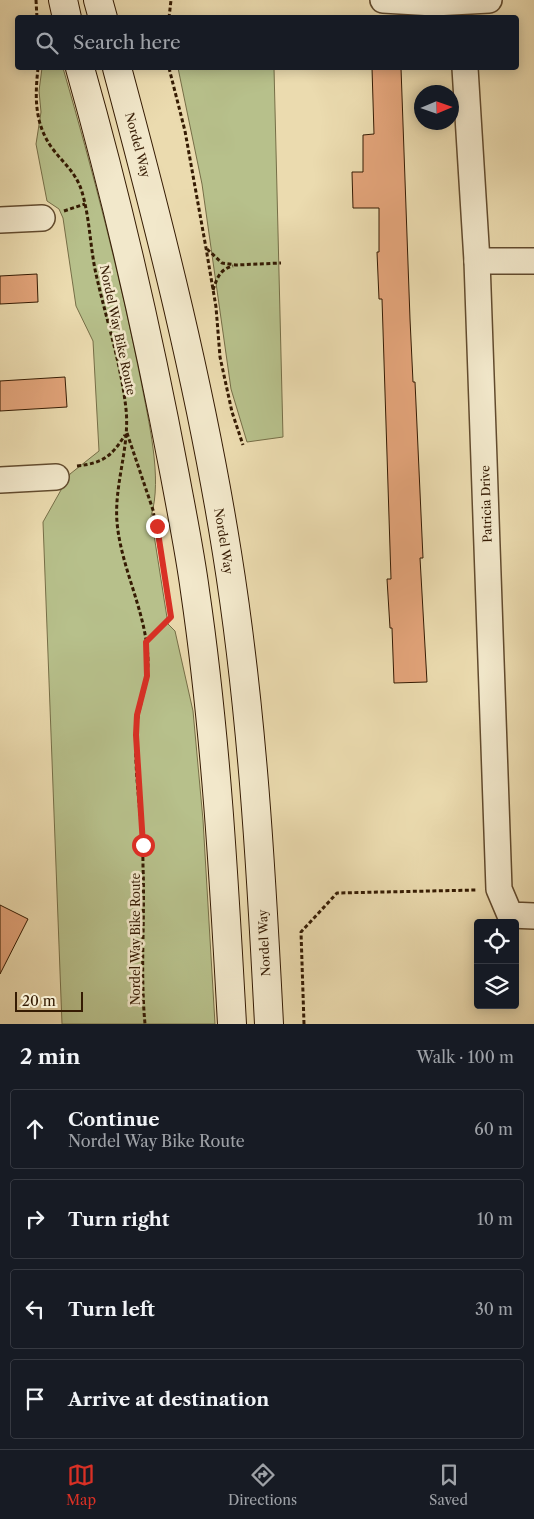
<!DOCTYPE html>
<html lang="en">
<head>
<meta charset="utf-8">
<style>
	:root { --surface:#171b24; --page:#242831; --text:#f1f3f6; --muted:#9ea1a6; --line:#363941; --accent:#d93025 }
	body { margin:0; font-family:"Libre Caslon Text",serif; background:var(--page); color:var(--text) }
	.controls { position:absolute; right:15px; bottom:15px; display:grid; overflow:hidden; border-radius:5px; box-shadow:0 2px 12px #0003 }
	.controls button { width:45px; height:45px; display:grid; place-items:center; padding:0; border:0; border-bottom:1px solid var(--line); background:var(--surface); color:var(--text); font:25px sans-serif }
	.compass { position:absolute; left:414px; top:85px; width:45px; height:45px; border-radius:50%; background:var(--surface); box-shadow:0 2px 12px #0003; rotate:88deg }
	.scale { position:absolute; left:15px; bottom:12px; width:68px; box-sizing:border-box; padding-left:5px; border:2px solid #351b03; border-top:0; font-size:14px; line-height:18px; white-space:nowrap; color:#351b03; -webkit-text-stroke:4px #f2e8cb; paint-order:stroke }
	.stop { position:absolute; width:15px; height:15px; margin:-11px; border:4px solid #d93025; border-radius:50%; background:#fff }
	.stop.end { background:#d93025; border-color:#fff; box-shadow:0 1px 5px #0008 }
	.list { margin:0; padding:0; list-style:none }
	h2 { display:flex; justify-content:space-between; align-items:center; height:65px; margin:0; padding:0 20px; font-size:21px }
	h2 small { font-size:16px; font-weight:400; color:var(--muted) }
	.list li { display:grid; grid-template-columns:32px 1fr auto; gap:15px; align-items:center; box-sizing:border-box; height:80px; margin:0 10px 10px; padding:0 10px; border:1px solid var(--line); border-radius:5px }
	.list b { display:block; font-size:19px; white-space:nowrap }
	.list p { margin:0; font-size:16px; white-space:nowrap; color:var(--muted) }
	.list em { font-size:16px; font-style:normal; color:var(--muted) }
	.icon { flex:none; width:28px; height:28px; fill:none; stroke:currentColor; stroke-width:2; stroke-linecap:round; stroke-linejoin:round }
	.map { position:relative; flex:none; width:534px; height:1024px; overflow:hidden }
	.search { position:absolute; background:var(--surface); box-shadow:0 2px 12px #0003; left:15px; right:15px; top:15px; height:55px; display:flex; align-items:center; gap:12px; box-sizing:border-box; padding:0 18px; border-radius:5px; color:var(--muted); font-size:19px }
	.sheet { height:425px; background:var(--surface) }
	nav { display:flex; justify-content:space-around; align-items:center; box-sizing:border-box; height:70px; border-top:1px solid var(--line); background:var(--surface); font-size:14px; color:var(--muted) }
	nav a { display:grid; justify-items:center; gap:2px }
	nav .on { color:var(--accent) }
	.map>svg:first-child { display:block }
	.green { fill:#b7c08b; stroke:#766e47 }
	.building { fill:#e3a47a; stroke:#351b03 }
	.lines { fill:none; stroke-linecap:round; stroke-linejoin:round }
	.minor-casing { stroke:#624b2e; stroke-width:28 }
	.secondary-casing { stroke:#351b03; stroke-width:30 }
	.path { stroke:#351b03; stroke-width:3; stroke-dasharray:4 2.5; stroke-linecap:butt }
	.minor { stroke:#f2e8cb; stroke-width:25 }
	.secondary { stroke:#f2e8cb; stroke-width:28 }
	.route { stroke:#d93025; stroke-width:6 }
	.labels { text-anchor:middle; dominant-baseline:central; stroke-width:5; stroke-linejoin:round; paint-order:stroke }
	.street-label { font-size:12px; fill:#351b03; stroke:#f2e8cb }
</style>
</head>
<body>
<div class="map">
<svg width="534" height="1024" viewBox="0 0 534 1024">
	<rect width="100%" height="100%" fill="#ebdbaf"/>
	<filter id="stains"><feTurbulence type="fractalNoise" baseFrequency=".004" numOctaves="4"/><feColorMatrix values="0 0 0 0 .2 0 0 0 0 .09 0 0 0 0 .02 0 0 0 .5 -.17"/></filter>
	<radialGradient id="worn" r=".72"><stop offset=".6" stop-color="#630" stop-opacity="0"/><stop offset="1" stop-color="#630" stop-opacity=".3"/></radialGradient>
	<!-- green -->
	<g class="green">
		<path d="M42,68h21c30,103 57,208 78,313 7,38 22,98 10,135l17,108 7,7 18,80 10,109 12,204h-153l-19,-502 27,-48 29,-23 -6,-110 -17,-35 -13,-88 -4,-9 -12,-8 -11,-57 5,-32 -2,-21z"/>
		<polygon points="178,68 274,68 283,437 247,442 231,389 202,184"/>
	</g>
	<!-- building -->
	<g class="building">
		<polygon points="372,68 401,68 410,319 413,382 415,382 423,558 420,558 427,682 394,683 392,628 390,628 387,579 391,579 382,299 379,299 377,252 379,252 379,208 353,208 352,172 363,172 363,135 374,134"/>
		<polygon points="37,274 38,302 0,304 0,276"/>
		<polygon points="65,377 67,407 0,411 0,381"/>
		<polygon points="0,905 28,919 0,974"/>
	</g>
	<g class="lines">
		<!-- minor casing -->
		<g class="minor-casing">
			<g id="minor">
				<polyline points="383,0 434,3 489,0"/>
				<polyline points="465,68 477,261 499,889 510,915 534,916"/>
				<polyline points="0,220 42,218"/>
				<polyline points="477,261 534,261"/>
				<polyline points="0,480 56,477"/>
			</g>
		</g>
		<!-- secondary casing -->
		<g class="secondary-casing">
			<g id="secondary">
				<polyline points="63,0 67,18"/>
				<polyline points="98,0 103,18"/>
				<path d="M80,68c38,134 69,270 95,408 7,38 15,77 20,115 21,144 29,288 37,433"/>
				<path d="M117,68c43,160 84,321 110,485 25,156 34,313 42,471"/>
			</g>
		</g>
		<!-- path -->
		<g class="path">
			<polyline points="36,0 37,18"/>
			<polyline points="169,18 171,0"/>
			<path d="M38,68c-3,28 -4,55 14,80 11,15 24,24 30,44 8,27 8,55 14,82 10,45 25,89 30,135 4,38 -12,75 -9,113 4,47 30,91 31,139 0,25 -11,48 -12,73 -2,44 7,88 7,132 2,53 -3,105 2,158"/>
			<polyline points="169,68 185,131 206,248 216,307 220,357 232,412 243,445"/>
			<polyline points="64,211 85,204"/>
			<polyline points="207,249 222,263 236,265 281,263"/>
			<path d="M213,290c4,-12 7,-21 20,-24"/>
			<polyline points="127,433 153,510 171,617 146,642"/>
			<path d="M77,466c26,-3 34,-9 48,-31"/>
			<polyline points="304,1024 301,932 337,893 476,890"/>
		</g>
		<!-- minor -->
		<use href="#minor" class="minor"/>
		<!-- secondary -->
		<use href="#secondary" class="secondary"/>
	</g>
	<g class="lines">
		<!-- route -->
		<polyline class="route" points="143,845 136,735 137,715 147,676 146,642 171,617 157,526"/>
	</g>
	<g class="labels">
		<!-- street labels -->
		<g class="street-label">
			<text transform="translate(138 145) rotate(75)">Nordel Way</text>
			<text transform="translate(118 330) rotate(78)">Nordel Way Bike Route</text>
			<text transform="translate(486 504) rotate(-92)">Patricia Drive</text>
			<text transform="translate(224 541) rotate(81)">Nordel Way</text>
			<text transform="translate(135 939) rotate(-90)">Nordel Way Bike Route</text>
			<text transform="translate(264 943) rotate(-93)">Nordel Way</text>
		</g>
	</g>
	<rect width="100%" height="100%" filter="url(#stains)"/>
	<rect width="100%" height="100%" fill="url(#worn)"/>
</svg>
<div class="controls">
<button><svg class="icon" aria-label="locate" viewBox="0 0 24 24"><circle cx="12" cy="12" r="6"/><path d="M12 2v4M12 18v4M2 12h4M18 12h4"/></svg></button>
<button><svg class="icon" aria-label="layers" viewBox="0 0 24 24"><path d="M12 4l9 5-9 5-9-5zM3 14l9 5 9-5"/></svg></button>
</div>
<svg class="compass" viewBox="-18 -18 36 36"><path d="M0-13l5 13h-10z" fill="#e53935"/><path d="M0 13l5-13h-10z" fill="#9ea1a6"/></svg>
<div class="scale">20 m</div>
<div class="stop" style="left:143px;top:845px"></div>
<div class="stop end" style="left:157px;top:526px"></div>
<div class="search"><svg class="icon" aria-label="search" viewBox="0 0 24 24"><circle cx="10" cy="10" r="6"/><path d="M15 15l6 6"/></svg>Search here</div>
</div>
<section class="sheet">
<h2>2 min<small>Walk · 100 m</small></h2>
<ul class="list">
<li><svg class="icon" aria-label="ahead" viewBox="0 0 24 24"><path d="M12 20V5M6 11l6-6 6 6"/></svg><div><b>Continue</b><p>Nordel Way Bike Route</p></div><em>60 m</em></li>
<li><svg class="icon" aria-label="right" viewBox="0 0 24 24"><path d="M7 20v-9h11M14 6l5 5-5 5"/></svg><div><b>Turn right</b></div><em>10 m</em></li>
<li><svg class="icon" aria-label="left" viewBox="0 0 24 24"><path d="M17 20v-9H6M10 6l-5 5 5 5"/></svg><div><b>Turn left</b></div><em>30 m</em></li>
<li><svg class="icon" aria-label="arrive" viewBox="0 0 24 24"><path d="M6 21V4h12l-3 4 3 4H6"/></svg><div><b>Arrive at destination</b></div></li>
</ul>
</section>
<nav>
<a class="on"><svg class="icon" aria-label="map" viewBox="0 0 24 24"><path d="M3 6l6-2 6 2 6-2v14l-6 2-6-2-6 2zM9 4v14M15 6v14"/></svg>Map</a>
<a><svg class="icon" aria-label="directions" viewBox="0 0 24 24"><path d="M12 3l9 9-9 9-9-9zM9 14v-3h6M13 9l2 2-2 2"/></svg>Directions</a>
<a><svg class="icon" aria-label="saved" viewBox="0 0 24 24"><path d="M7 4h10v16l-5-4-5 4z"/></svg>Saved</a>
</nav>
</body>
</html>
